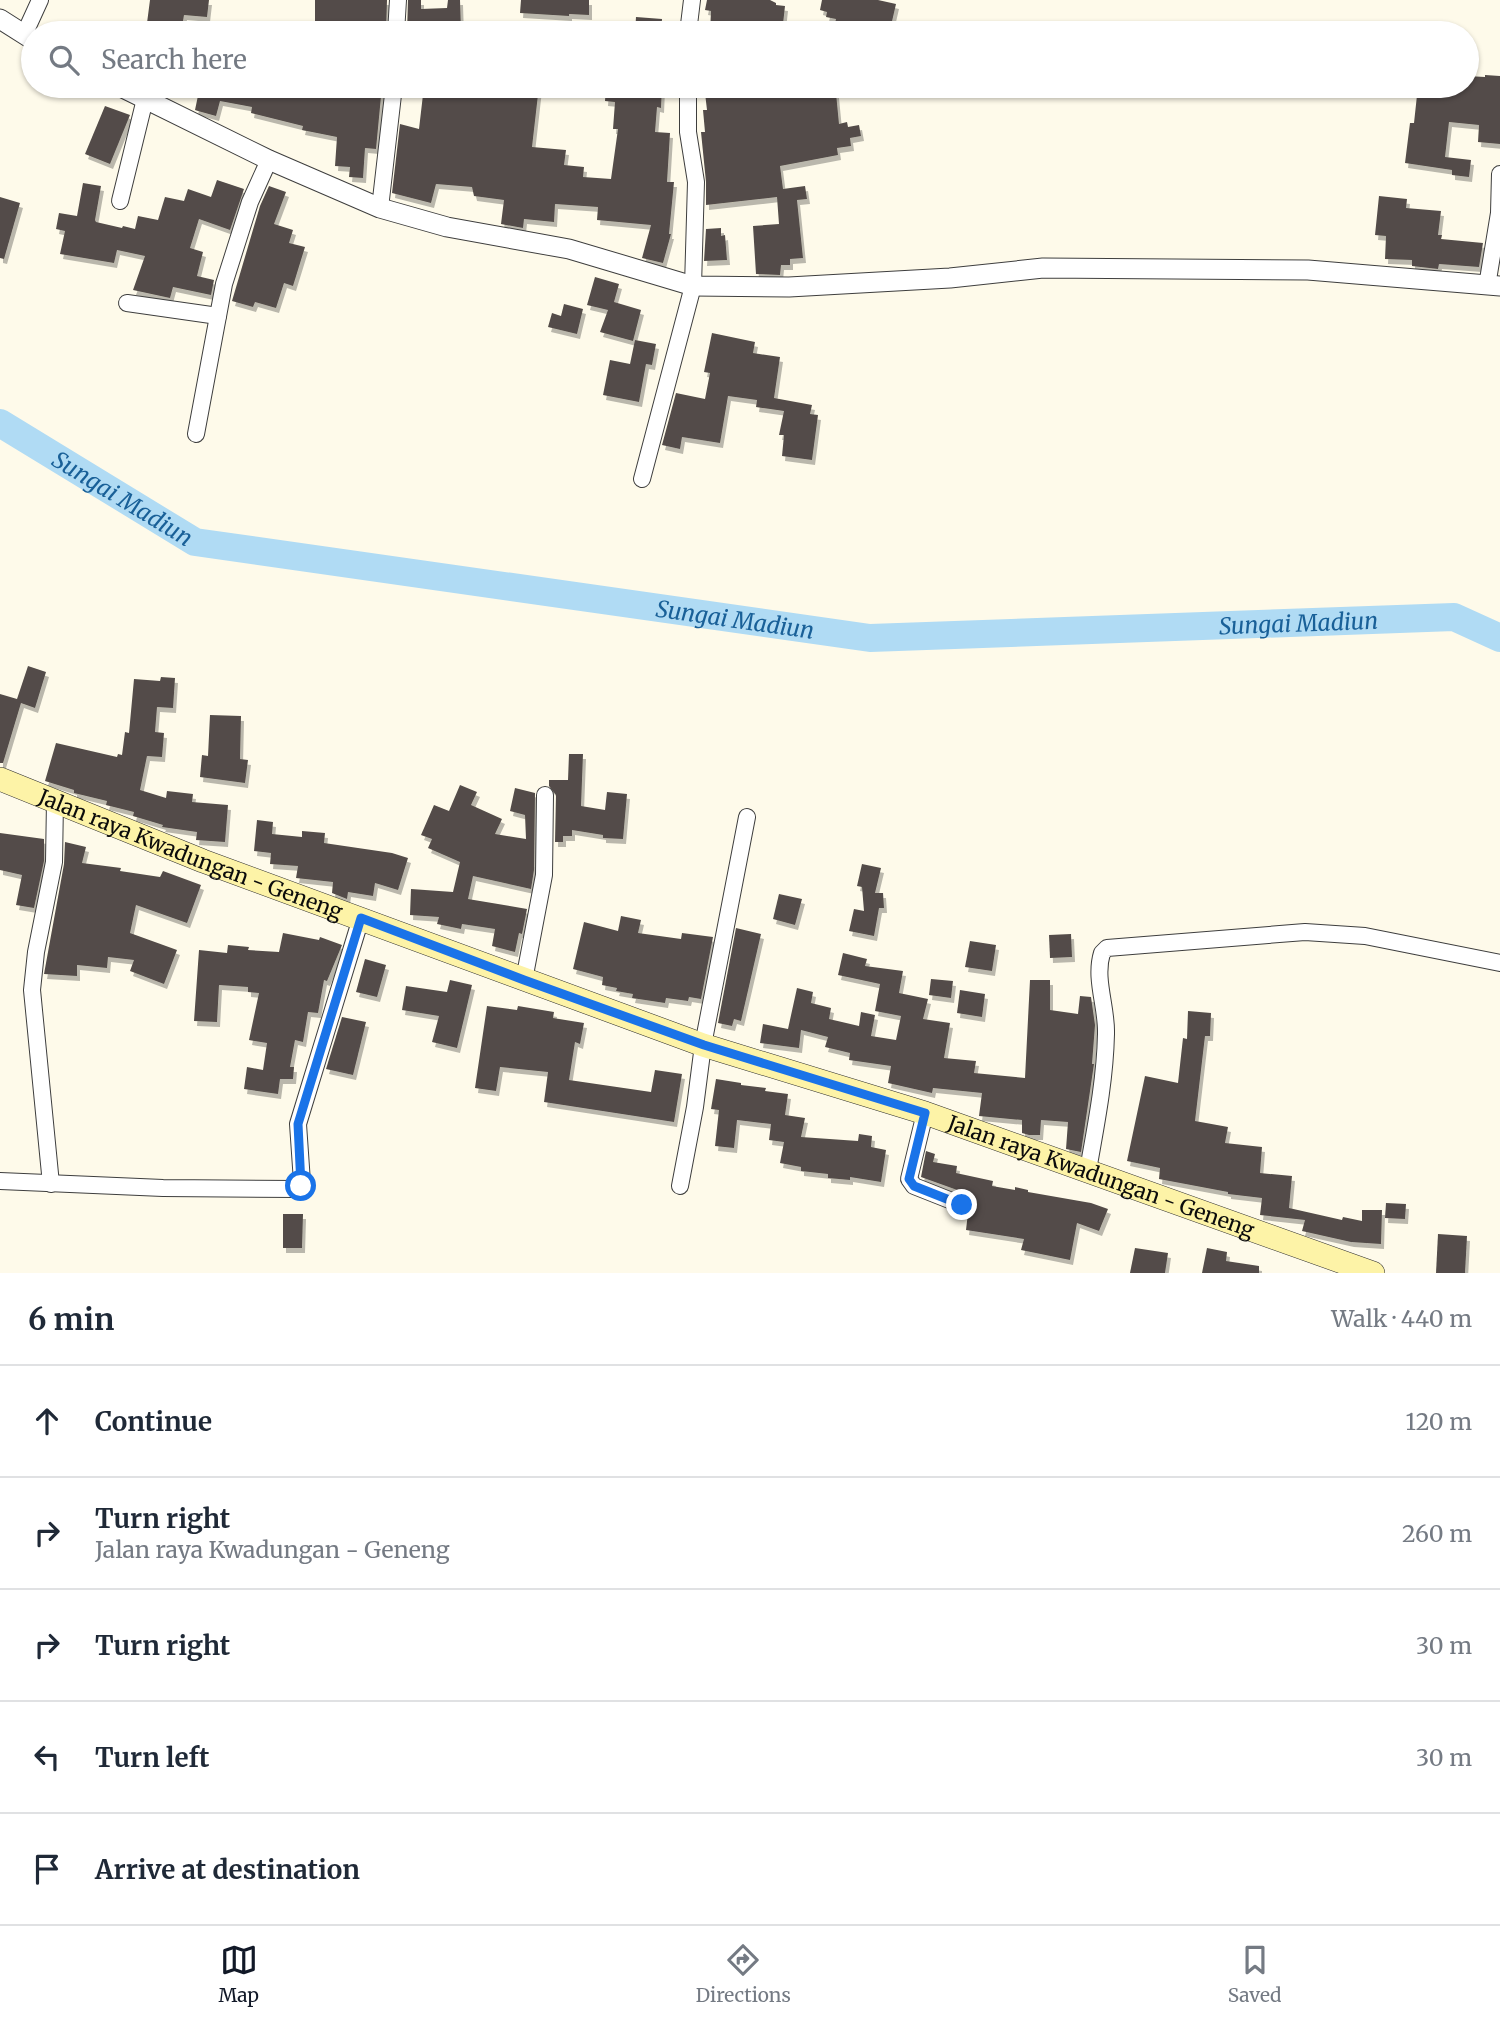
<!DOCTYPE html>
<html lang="en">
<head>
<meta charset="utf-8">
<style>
	:root { --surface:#fff; --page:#f6f6f7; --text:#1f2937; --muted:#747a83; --line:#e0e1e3; --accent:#111827 }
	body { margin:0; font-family:Merriweather,serif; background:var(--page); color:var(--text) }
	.stop { position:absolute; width:21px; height:21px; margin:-16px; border:5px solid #1a73e8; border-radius:50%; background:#fff }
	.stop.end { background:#1a73e8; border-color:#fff; box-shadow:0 2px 7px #0008 }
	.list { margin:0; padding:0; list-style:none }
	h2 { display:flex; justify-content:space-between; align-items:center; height:91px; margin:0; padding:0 28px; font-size:30px }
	h2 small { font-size:23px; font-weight:400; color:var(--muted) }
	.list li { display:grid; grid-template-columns:46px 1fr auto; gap:21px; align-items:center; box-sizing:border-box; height:112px; padding:0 28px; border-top:2px solid var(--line) }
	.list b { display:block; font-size:26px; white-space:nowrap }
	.list p { margin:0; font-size:23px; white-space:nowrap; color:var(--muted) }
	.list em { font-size:23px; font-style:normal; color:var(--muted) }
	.icon { flex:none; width:38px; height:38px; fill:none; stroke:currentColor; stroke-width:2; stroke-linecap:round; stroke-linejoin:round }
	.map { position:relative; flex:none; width:1500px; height:1273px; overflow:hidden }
	.search { position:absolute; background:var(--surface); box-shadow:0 2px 5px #0004; left:21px; right:21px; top:21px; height:77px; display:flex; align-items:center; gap:18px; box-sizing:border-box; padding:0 24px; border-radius:38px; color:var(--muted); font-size:26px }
	.sheet { height:651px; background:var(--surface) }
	nav { display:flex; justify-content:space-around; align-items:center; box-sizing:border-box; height:98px; border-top:2px solid var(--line); background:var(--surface); font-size:19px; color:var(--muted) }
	nav a { display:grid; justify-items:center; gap:4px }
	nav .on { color:var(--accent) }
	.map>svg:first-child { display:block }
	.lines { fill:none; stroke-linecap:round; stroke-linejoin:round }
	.river { stroke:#b0dbf4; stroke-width:28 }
	.building { fill:#534c48; filter:url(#shadow) }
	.minor-casing { stroke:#3e3e3e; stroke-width:18 }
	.tertiary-casing { stroke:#3e3e3e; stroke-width:21 }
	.secondary-casing { stroke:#2d2d2d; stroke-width:24 }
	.minor { stroke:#fff; stroke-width:16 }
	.tertiary { stroke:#fff; stroke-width:19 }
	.secondary { stroke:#fdf3a7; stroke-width:23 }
	.route { stroke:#1a73e8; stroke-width:9 }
	.labels { text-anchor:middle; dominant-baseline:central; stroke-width:7; stroke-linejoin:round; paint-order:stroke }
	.street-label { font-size:21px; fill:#0b0b0b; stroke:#fff }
	.water-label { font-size:23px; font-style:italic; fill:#196098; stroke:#fff }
</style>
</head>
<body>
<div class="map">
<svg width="1500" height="1273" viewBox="0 0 1500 1273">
	<defs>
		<filter id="shadow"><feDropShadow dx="3" dy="5" stdDeviation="0" flood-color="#0004"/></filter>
	</defs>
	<rect width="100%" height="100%" fill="#fefaea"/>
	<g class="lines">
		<!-- river -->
		<path class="river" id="s1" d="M0,423l195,119 675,96 584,-21 46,21"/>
	</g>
	<!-- building -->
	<g class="building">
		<polygon points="150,0 209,0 207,17 184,15 182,27 147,23"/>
		<polygon points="315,0 387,0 386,33 356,33 356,29 342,29 342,22 315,23"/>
		<polygon points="408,0 421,0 421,9 447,8 448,0 460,0 461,30 407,32"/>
		<polygon points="521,0 589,0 589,15 569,14 569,16 520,13"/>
		<polygon points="707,0 770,0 776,3 776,5 785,6 783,24 765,22 764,33 710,33 711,11 705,10"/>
		<polygon points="822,0 878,0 896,4 890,30 873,26 871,33 866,33 847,29 848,26 835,23 836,19 826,17 827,12 820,10"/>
		<polygon points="636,17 662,19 661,33 635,33"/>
		<polygon points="1485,75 1500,76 1500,144 1478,142 1479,125 1449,122 1445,157 1471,160 1469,177 1452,175 1452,170 1405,163 1410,123 1414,123 1418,86 1467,86 1467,76 1485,77"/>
		<polygon points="200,86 309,86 309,88 343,94 343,89 348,89 348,86 382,86 376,149 365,148 363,178 349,177 350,167 335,166 337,137 302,130 303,126 251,113 252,107 220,101 216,116 198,111 195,110"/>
		<polygon points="424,86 539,86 532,147 566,150 564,165 584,167 583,177 611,179 618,129 613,129 615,102 605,101 606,86 662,86 661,108 657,107 655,132 670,133 667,182 674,182 669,234 671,234 663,263 642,258 651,225 597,220 598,207 555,204 554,222 524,219 523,228 501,224 504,200 474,196 472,187 436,184 431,203 392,193 400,124 419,129"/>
		<polygon points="716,86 807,86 807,95 836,93 839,124 847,122 848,127 859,125 861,136 850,138 851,146 837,148 838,155 780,166 783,189 805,186 807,199 797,200 803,258 790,259 790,265 781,265 780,275 756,274 753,226 779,224 777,197 706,205 706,182 701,132 705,132 703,110 707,110 705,93 716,92"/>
		<polygon points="105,106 130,115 110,164 85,154"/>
		<polygon points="217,180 244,189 230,230 199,219 190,248 203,252 197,276 214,280 211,295 173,287 170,298 133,290 145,256 117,250 114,263 60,254 65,231 56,229 59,213 77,216 83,183 101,186 95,220 96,222 122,228 123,226 135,229 138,216 158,220 165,197 184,201 188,189 211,197"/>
		<polygon points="269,186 286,192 274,224 293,230 289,243 305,247 293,286 284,283 276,308 255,302 253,307 232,301 260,206"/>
		<polygon points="1379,196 1407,199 1406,208 1441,211 1438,235 1442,235 1441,239 1483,243 1479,267 1439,264 1438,269 1412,266 1412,260 1385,259 1386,236 1375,235"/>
		<polygon points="0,197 20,203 4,259 0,258"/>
		<polygon points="721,228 721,236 725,235 727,260 704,261 706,229"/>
		<polygon points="595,277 619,284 614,302 641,310 633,341 600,332 608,310 587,305"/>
		<polygon points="564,304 583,309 577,334 548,327 552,313 561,316"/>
		<polygon points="712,333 755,342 753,353 780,357 774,398 812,405 810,414 818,415 812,460 782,456 784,435 779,435 784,411 756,407 757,400 728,396 720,443 682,437 680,449 662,445 676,393 705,399 710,373 704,372"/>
		<polygon points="635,340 656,344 652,365 646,364 639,402 603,395 610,360 630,364"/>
		<polygon points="28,666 46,672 35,708 21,703 3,763 0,763 0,694 17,699"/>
		<polygon points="161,677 175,678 173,708 157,707 155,732 164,733 162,757 147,756 140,790 166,798 167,791 193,794 192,802 228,805 225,842 196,840 197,832 162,827 163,825 133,816 134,812 106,805 107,801 74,793 74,790 45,781 56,743 117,757 118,754 122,755 125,732 129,733 134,679 160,681"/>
		<polygon points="210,715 241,716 240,759 248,760 245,783 200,777 202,755 208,756"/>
		<polygon points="569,754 583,754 581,806 605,810 607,792 627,794 623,839 603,838 603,835 572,830 572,836 563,836 563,842 555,842 556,795 549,786 549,780 568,780"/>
		<polygon points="460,785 477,792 471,805 502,819 495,834 526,839 525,815 510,811 515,788 535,793 534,870 531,889 473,876 468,899 527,909 522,934 519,933 515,952 492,946 495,929 462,924 461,929 437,924 439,917 410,915 411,889 453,892 460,862 428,848 432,839 421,835 434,805 449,811"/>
		<polygon points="257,820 273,822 272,834 302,837 302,831 325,833 324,843 392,853 408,858 398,890 375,883 373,896 348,892 347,899 332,893 333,882 296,878 298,866 270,864 271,853 254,851"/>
		<polygon points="0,833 44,839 44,861 34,908 16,905 22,875 0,870"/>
		<polygon points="65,842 86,847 82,863 121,868 120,871 160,877 163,871 201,885 187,923 136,905 130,933 177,950 164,984 130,971 134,960 108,957 107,968 77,965 77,976 44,974 64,864"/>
		<polygon points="862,864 881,868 875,893 883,893 884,908 879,908 874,936 849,931 854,909 864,911 862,887 857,886"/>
		<polygon points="779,894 802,899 795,925 773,919"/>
		<polygon points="621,916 641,920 638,933 681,939 682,933 713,937 701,999 689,997 688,1001 666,998 665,1003 632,998 633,994 616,991 617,988 602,985 603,977 573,969 584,922 618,931"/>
		<polygon points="736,928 761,934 741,1021 734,1019 732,1026 718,1023"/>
		<polygon points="283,933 319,940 320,937 342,945 327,981 324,980 318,1013 308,1012 303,1042 295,1040 290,1067 294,1067 293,1079 280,1079 278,1094 244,1089 247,1067 263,1070 267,1043 249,1040 259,993 248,992 248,987 219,985 217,1022 194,1021 199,950 227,953 228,945 249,947 248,950 279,952"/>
		<polygon points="1071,934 1072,957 1050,958 1049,935"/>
		<polygon points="970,941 996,945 992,971 965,967"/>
		<polygon points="843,953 867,959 865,966 903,971 899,993 928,999 923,1019 950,1023 944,1058 976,1061 974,1073 1025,1078 1030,980 1050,980 1050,1010 1078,1014 1080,996 1091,997 1095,1025 1092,1064 1094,1064 1081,1152 1066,1149 1068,1122 1041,1120 1040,1135 1029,1135 1022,1133 1022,1120 979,1116 982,1093 933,1088 932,1093 888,1083 891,1066 849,1060 850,1053 825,1047 828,1037 801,1030 799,1048 760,1043 763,1024 788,1029 797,988 813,992 811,1003 831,1008 829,1019 859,1026 861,1012 875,1015 871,1036 896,1040 901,1016 875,1011 880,984 838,975"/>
		<polygon points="365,959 386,965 377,997 356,992"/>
		<polygon points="931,979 953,981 951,998 929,995"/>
		<polygon points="450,980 472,985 457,1048 432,1042 439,1016 402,1010 406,986 447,992"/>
		<polygon points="960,990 985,994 982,1017 957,1013"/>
		<polygon points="487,1006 517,1010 518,1006 554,1012 553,1018 584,1023 580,1044 575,1042 569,1080 651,1092 655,1070 682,1074 674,1122 544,1102 548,1072 500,1067 496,1091 475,1088"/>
		<polygon points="1188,1011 1211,1013 1210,1036 1205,1036 1195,1121 1228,1127 1225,1143 1262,1147 1260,1173 1292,1176 1289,1208 1342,1220 1343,1217 1362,1221 1362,1210 1382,1210 1381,1244 1351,1242 1302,1231 1305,1220 1260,1215 1262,1198 1228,1194 1228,1192 1159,1179 1160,1168 1127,1161 1145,1076 1178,1083 1183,1038 1187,1039"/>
		<polygon points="342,1017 366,1022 353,1075 326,1069"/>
		<polygon points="716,1079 741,1083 741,1085 766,1088 765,1091 788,1094 785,1115 805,1118 801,1137 858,1141 859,1134 872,1136 871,1147 886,1150 881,1182 850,1177 850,1180 828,1178 828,1174 801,1171 801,1167 780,1163 784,1142 769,1140 771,1124 737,1120 734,1148 715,1146 719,1110 711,1109"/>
		<polygon points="926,1151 935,1154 933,1162 957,1166 956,1173 993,1181 992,1186 1015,1190 1015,1187 1028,1190 1028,1192 1091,1203 1108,1209 1099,1231 1077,1223 1070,1260 1021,1250 1024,1239 966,1230 968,1213 972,1208 971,1199 960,1191 921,1177"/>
		<polygon points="1386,1203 1406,1204 1405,1219 1385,1218"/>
		<polygon points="283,1214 303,1214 302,1248 283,1248"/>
		<polygon points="1438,1234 1467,1236 1465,1273 1436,1273"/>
		<polygon points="1135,1248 1168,1253 1165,1273 1130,1273"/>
		<polygon points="1207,1248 1227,1252 1226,1261 1259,1266 1259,1273 1202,1273"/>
	</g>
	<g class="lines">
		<!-- minor casing -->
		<g class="minor-casing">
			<g id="minor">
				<polyline points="396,33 398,0"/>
				<polyline points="688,33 692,0"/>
				<polyline points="24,35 40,0"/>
				<polyline points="120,201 145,99"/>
				<polyline points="380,208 394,86"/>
				<polyline points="1487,286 1499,213 1500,174"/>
				<polyline points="127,303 218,316"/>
				<polyline points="196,434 224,284 250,202 269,160"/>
				<polyline points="642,479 693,286 696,182 688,132 688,86"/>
				<polyline points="524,980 544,875 545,795"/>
				<polyline points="925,1113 909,1179 914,1186 962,1205"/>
				<path d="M1088,1170c8,-45 17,-90 18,-136 1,-27 -12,-55 -4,-81l5,-5 198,-16 60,4 135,27"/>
				<polyline points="0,1181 163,1188 298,1189 302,1182 298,1124 361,918"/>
				<polyline points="51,1184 32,990 36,952 54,862 55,801"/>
				<polyline points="680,1186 695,1107 703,1045 747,817"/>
			</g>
		</g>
		<!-- tertiary casing -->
		<g class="tertiary-casing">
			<g id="tertiary">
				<polyline points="0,19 33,40"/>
				<polyline points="119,86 269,160 380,208 447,227 569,249 693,286 789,287 950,278 1043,268 1308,270 1500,286"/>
			</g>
		</g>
		<!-- secondary casing -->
		<g class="secondary-casing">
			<g id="secondary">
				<path id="s2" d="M0,779l203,82 500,184 222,68 448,160"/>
			</g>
		</g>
		<!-- minor -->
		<use href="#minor" class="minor"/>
		<!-- tertiary -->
		<use href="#tertiary" class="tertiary"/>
		<!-- secondary -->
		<use href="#secondary" class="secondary"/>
	</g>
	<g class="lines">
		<!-- route -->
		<polyline class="route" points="301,1186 298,1124 361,918 524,980 704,1045 925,1113 909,1179 914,1186 962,1205"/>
	</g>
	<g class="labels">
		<!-- street labels -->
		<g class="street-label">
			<text stroke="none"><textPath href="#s2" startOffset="205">Jalan raya Kwadungan - Geneng</textPath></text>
			<text stroke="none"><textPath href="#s2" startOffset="1171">Jalan raya Kwadungan - Geneng</textPath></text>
		</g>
		<!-- water labels -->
		<g class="water-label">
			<text stroke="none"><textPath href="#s1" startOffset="144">Sungai Madiun</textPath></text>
			<text stroke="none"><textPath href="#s1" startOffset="774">Sungai Madiun</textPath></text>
			<text stroke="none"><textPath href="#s1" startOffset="1339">Sungai Madiun</textPath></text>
		</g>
	</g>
</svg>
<div class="stop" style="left:301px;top:1186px"></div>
<div class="stop end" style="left:962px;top:1205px"></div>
<div class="search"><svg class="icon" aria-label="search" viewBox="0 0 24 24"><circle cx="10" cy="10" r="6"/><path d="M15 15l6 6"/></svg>Search here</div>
</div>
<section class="sheet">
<h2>6 min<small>Walk · 440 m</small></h2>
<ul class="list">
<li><svg class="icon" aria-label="ahead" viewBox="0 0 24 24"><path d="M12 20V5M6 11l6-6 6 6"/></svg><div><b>Continue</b></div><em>120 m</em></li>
<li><svg class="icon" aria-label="right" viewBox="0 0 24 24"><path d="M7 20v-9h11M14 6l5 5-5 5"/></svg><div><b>Turn right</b><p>Jalan raya Kwadungan - Geneng</p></div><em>260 m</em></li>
<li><svg class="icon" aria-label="right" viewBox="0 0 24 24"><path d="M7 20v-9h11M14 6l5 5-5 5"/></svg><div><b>Turn right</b></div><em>30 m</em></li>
<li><svg class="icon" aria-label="left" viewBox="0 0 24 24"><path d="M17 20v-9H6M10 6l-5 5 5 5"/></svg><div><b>Turn left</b></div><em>30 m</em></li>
<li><svg class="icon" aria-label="arrive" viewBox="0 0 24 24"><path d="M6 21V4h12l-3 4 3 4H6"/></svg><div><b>Arrive at destination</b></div></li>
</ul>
</section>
<nav>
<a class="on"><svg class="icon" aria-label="map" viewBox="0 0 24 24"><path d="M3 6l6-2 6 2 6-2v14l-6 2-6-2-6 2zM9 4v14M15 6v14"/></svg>Map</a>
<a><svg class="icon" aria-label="directions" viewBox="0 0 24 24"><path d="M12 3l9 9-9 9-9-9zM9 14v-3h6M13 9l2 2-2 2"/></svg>Directions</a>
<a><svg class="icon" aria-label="saved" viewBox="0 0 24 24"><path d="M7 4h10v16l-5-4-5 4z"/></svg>Saved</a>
</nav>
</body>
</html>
